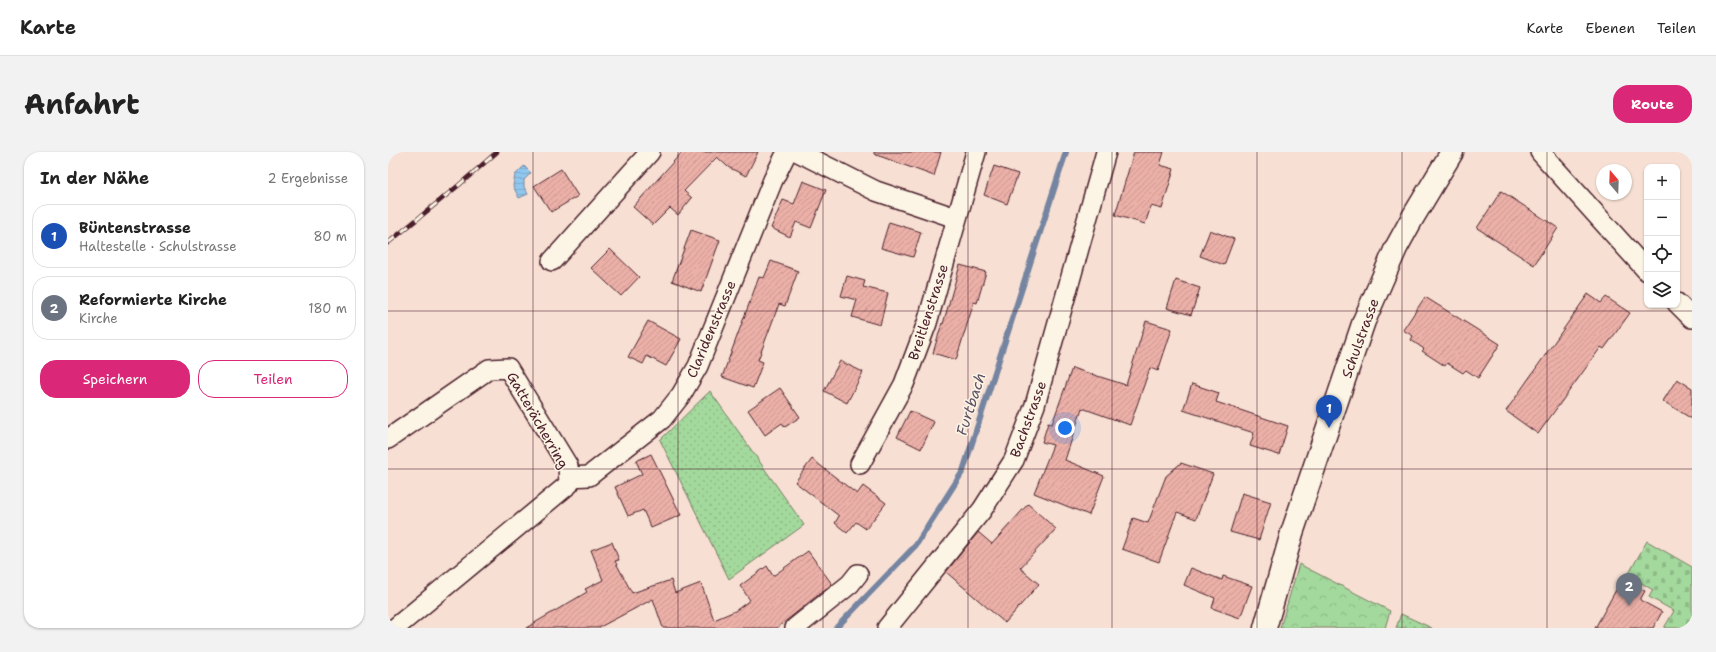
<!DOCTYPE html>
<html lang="de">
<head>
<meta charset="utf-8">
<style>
	:root { --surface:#fff; --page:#f2f2f2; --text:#222; --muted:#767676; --line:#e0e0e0; --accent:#db2777 }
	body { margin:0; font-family:"Shantell Sans",sans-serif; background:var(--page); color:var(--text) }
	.controls { position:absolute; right:12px; top:12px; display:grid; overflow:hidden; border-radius:8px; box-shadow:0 1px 3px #0004 }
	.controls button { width:36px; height:36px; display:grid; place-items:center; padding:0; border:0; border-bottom:1px solid var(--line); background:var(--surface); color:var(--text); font:20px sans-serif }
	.compass { position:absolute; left:1208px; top:12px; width:36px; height:36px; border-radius:50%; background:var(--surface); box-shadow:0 1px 3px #0004; rotate:341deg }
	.you { position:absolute; left:677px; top:276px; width:14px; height:14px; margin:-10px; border:3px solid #fff; border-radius:50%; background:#1a73e8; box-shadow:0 0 0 6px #1a73e833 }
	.badge { display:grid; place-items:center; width:26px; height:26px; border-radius:50%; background:var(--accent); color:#fff; font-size:13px; font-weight:700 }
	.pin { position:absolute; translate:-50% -33px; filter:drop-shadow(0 1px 2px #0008) }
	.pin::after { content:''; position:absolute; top:21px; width:14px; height:12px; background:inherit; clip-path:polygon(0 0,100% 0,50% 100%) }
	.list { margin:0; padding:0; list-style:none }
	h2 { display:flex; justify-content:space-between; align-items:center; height:52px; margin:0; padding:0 16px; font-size:17px }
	h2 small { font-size:13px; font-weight:400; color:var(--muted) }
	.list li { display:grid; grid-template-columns:26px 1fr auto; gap:12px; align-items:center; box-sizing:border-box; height:64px; margin:0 8px 8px; padding:0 8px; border:1px solid var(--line); border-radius:16px }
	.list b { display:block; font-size:15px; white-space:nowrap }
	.list p { margin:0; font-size:13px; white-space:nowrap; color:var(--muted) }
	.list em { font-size:13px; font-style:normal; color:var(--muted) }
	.actions { display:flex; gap:8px; padding:12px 16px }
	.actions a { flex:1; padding:9px 0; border:1px solid var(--accent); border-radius:16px; text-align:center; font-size:14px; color:var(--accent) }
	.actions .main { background:var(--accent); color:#fff }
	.icon { flex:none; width:22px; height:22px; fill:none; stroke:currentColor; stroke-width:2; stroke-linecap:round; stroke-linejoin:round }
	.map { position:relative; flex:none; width:1304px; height:476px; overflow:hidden; border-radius:16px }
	header { display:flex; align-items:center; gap:24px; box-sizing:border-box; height:56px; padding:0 20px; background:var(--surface); border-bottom:1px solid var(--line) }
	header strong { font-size:19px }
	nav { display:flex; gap:22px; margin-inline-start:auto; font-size:14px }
	.intro { display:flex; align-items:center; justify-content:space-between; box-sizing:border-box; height:96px; padding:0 24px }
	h1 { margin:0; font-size:28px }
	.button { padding:10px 18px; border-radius:16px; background:var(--accent); color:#fff; font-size:14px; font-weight:700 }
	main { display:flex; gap:24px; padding:0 24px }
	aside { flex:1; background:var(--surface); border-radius:16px; box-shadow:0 1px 3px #0004 }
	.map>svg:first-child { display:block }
	.grass { fill:url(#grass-dots); stroke:#767c64 }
	.forest { fill:url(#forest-crowns); stroke:#767c64 }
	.cemetery { fill:url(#cemetery-stones); stroke:#767c64 }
	.water { fill:url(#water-rules); stroke:#7484a1 }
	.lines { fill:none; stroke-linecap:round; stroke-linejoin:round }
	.stream { stroke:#7484a1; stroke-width:6 }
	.building { fill:url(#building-hatch); stroke:#4a1f2b }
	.minor-casing { stroke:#4a1f2b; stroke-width:22 }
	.tertiary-casing { stroke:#4a1f2b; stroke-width:25 }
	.minor { stroke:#fcf5e5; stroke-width:19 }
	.tertiary { stroke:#fcf5e5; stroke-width:22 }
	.rail-casing { stroke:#4a1f2b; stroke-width:4.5 }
	.rail { stroke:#fcf5e5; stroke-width:3; stroke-dasharray:9; stroke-linecap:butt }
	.grid { fill:none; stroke:#4a1f2b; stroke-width:1; stroke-opacity:0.55 }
	.labels { text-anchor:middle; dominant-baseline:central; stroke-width:3; stroke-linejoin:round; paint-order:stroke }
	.street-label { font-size:14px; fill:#4a1f2b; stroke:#fcf5e5 }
	.water-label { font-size:15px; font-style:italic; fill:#5f5166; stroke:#fcf5e5 }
</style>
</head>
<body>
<header>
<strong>Karte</strong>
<nav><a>Karte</a><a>Ebenen</a><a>Teilen</a></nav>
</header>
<div class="intro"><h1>Anfahrt</h1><a class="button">Route</a></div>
<main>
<aside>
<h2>In der Nähe<small>2 Ergebnisse</small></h2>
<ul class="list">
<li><span class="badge" style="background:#1a4fb4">1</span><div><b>Büntenstrasse</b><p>Haltestelle · Schulstrasse</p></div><em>80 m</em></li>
<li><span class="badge" style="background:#6b7280">2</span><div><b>Reformierte Kirche</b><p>Kirche</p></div><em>180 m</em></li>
</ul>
<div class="actions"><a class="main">Speichern</a><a>Teilen</a></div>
</aside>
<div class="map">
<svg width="1304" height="476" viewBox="0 0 1304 476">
	<defs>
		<pattern id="grass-dots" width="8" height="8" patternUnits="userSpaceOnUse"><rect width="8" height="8" fill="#a3d99c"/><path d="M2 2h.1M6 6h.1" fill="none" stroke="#8eba87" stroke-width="1.8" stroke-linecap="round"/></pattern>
		<pattern id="forest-crowns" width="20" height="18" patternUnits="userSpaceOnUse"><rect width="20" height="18" fill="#a3d99c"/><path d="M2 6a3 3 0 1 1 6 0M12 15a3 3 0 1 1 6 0" fill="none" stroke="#8eba87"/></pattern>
		<pattern id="cemetery-stones" width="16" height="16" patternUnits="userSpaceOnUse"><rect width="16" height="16" fill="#a3d99c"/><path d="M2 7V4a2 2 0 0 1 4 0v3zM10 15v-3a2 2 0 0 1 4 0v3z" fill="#8eba87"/></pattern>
		<pattern id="water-rules" width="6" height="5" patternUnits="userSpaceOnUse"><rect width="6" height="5" fill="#90c7ef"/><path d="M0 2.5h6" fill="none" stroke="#7eaacd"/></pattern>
		<pattern id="building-hatch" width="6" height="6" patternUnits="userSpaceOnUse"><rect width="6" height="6" fill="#ebb0a8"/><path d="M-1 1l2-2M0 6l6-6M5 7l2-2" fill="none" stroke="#cb9791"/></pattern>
	</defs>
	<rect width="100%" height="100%" fill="#f7e0d3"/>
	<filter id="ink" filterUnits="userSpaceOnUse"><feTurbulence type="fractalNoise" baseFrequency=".025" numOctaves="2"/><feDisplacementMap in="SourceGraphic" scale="8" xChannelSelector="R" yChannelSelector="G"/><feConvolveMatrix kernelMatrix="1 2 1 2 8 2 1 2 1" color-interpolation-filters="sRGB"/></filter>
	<g filter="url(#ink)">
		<!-- grass -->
		<g class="grass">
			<polygon points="322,239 416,373 341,427 272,288"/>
			<polygon points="1013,462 1044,476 1008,476"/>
		</g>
		<!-- forest -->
		<polygon class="forest" points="911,412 1002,459 997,476 892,476"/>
		<!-- cemetery -->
		<polygon class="cemetery" points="1259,389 1304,415 1304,476 1276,476 1286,459 1261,445 1265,438 1240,423"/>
		<!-- water -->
		<polygon class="water" points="136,14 143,21 136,28 136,35 140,42 131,46 125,34 127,23"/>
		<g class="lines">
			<!-- stream -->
			<polyline class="stream" points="448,476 528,393 575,319 678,0"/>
		</g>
		<!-- building -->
		<g class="building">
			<polygon points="294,0 370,0 358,24 340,15 329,5 296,39 304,46 290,63 282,56 265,73 245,55"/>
			<polygon points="486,0 553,0 546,24 486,2"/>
			<polygon points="746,0 776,0 772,13 786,17 774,57 763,54 757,72 727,63"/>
			<polygon points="606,14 630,22 619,52 596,43"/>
			<polygon points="173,17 190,44 163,60 146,34"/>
			<polygon points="415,29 438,38 423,76 408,70 402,85 383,76 395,48 406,52"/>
			<polygon points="1113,39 1170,76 1146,113 1089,76"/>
			<polygon points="501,70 533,80 525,105 493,96"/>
			<polygon points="303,78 332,88 313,140 284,129"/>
			<polygon points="822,78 846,87 836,113 812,104"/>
			<polygon points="222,97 251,125 233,144 203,116"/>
			<polygon points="383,109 410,119 397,154 391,152 370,208 375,210 365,236 334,225 371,125 376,126"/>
			<polygon points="572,113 598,120 589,151 586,150 568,208 545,201 554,171 555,172"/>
			<polygon points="459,124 477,129 475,135 500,141 492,173 464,165 469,148 453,144"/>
			<polygon points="788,128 812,136 803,163 779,156"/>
			<polygon points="1200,142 1213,151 1218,145 1242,161 1216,197 1213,195 1150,282 1118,259"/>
			<polygon points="1037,145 1112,192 1090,226 1078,218 1075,221 1059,211 1057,214 1034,199 1036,197 1023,188 1025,184 1015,178"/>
			<polygon points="260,169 293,187 278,214 259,204 255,212 240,205"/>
			<polygon points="758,169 784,177 770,219 762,216 742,273 694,256 677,308 716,324 701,363 646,341 665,293 654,290 660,271 664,272 684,216 738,233"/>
			<polygon points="452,209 475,220 459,251 436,239"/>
			<polygon points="1289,227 1304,236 1304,267 1275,249"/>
			<polygon points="804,232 831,241 828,250 900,274 891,303 862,294 866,281 795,258"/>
			<polygon points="392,236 412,265 397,275 394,271 377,283 360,258"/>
			<polygon points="522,259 546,270 533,297 509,285"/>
			<polygon points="263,302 293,363 263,376 255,358 240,364 227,335 254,322 248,309"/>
			<polygon points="424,307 469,342 475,334 498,351 478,377 468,370 459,381 447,371 451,364 407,330"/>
			<polygon points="793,311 825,322 808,367 789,360 771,410 734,397 745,366 760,371 778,324"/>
			<polygon points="854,341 883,350 871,388 842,380"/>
			<polygon points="640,352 668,377 632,416 651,432 617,471 558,420 590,380 604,392"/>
			<polygon points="224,390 231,408 227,409 244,441 283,428 287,441 313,431 326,468 347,459 362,448 352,434 379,414 385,424 420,399 444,432 389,476 275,476 265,447 210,476 138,476 199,440 197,437 215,428 203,398"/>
			<polygon points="803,416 834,428 835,424 864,434 852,466 824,456 827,446 796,433"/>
			<polygon points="1234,427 1257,439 1252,448 1274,460 1265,476 1207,476"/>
		</g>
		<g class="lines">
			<!-- minor casing -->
			<g class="minor-casing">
				<g id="minor">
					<polyline points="410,0 488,39 568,66"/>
					<polyline points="1152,0 1259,119"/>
					<polyline points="164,109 262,0"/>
					<polyline points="1289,151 1304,166"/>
					<polyline points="0,287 101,217 120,216 180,314 181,332 7,476"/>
					<polyline points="472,312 516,232 539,171 588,0"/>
					<polyline points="181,325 201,324 274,267 293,243 310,214 385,28 399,0"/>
					<polyline points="407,476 462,432 470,422"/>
					<polyline points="499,476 594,358 626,308 647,253 718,0"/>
				</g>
			</g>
			<!-- tertiary casing -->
			<g class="tertiary-casing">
				<polyline id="tertiary" points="877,476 904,381 976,169 1008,96 1025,65 1064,0"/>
			</g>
			<!-- minor -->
			<use href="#minor" class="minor"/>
			<!-- tertiary -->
			<use href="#tertiary" class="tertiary"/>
			<!-- rail casing -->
			<g class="rail-casing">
				<polyline id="rail" points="0,91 71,33 109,0"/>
			</g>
			<!-- rail -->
			<use href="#rail" class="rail"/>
		</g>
	</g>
	<!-- grid -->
	<path class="grid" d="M145,0v476M290,0v476M435,0v476M580,0v476M724,0v476M869,0v476M1014,0v476M1159,0v476M0,159h1304M0,317h1304"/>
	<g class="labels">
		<!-- street labels -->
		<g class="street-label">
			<text transform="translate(540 160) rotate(-72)">Breitlenstrasse</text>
			<text transform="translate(323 177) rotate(-67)">Claridenstrasse</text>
			<text transform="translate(972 186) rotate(-70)">Schulstrasse</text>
			<text transform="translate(640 267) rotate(-70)">Bachstrasse</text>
			<text transform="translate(150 268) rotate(60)">Gatterächerring</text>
		</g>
		<!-- water labels -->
		<g class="water-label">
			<text transform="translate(583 252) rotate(-72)">Furtbach</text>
		</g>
	</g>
</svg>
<div class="controls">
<button>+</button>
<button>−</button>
<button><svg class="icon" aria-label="locate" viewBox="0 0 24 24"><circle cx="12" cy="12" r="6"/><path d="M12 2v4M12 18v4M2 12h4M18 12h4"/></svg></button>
<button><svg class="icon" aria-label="layers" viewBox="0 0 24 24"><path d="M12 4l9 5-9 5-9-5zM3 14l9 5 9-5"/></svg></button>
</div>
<svg class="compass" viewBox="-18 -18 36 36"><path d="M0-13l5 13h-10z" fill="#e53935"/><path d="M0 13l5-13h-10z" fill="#767676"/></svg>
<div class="you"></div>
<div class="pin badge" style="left:941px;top:276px;background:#1a4fb4">1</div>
<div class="pin badge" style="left:1241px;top:454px;background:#6b7280">2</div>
</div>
</main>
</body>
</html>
